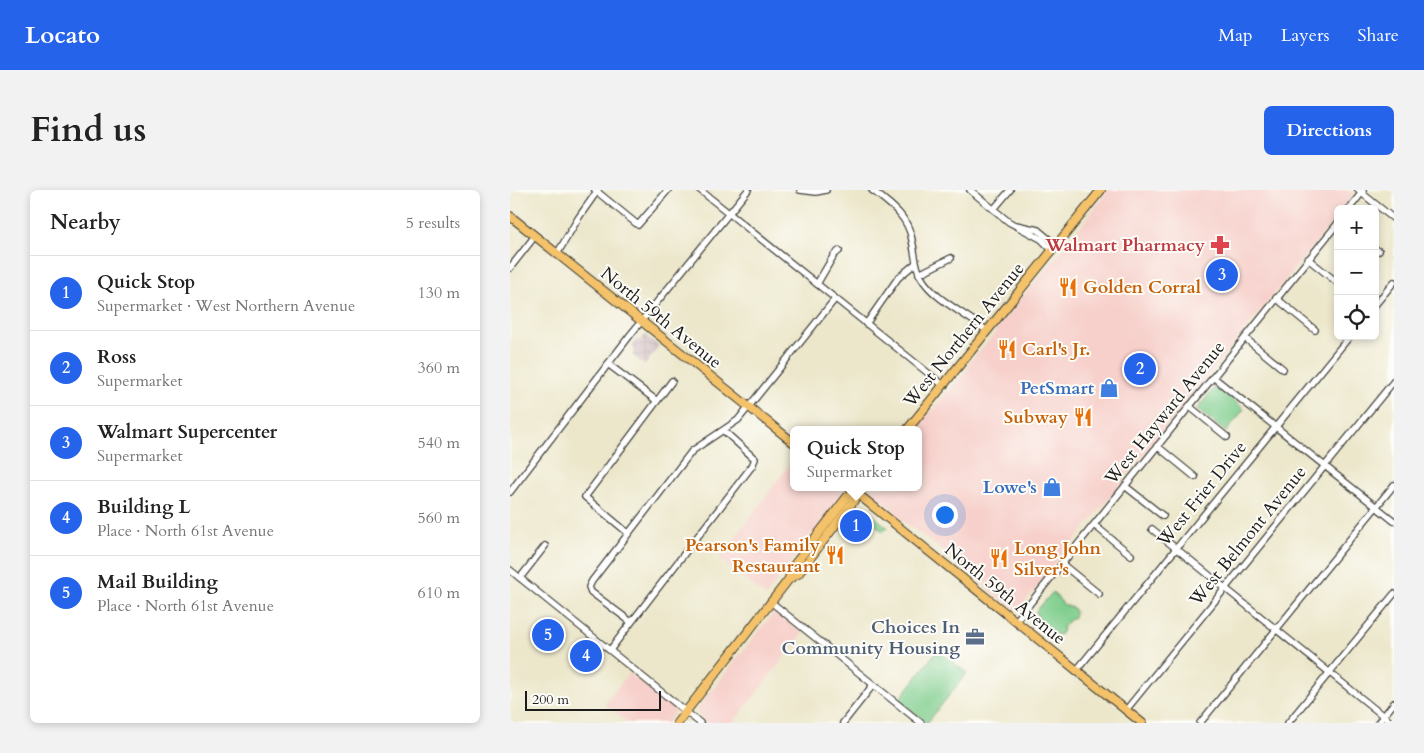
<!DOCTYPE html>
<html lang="en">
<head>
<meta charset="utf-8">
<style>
	:root { --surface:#fff; --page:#f2f2f2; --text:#222; --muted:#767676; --line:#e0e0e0; --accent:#2563eb }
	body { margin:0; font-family:Cardo,serif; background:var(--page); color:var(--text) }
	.controls { position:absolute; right:15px; top:15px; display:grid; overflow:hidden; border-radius:8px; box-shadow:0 2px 8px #0003 }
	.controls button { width:45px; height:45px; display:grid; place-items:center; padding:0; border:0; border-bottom:1px solid var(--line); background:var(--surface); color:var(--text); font:25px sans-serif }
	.scale { position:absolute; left:15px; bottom:12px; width:136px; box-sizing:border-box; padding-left:5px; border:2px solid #1c1c1c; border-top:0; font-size:14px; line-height:18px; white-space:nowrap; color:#1c1c1c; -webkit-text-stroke:4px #fdfcf7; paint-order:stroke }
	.you { position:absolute; left:434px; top:324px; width:18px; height:18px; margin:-12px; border:4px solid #fff; border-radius:50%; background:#1a73e8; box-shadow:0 0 0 8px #1a73e833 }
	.badge { display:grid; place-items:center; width:32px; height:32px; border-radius:50%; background:var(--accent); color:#fff; font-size:16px; font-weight:700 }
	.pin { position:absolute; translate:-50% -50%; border:2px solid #fff; box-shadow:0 1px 5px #0006 }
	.popup { position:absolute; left:280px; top:236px; width:132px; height:65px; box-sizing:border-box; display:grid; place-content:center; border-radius:8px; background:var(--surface); filter:drop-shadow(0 1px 4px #0005); font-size:16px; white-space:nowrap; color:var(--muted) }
	.popup b { font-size:19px; color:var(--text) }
	.popup::after { content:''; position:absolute; left:50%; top:100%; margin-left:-10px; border:10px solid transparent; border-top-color:var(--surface) }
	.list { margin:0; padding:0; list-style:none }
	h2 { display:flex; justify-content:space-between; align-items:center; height:65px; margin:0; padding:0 20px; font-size:21px }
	h2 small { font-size:16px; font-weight:400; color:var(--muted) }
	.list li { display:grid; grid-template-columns:32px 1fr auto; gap:15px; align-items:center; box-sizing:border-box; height:75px; padding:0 20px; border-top:1px solid var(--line) }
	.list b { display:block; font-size:19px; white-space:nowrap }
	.list p { margin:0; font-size:16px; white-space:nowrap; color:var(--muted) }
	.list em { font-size:16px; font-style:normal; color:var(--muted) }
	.icon { flex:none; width:28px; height:28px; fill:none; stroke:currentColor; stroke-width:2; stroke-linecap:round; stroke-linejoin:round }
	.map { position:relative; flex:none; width:884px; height:533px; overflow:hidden; border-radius:8px }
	header { display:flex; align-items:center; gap:30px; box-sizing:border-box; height:70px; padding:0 25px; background:var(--accent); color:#fff }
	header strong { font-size:24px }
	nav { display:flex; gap:28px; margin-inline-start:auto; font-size:18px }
	.intro { display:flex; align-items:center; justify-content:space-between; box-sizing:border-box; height:120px; padding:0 30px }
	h1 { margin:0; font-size:35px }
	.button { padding:12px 22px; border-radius:8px; background:var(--accent); color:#fff; font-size:18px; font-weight:700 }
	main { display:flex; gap:30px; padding:0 30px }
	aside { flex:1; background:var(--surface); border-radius:8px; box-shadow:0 2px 8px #0003 }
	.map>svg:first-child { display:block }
	.built { fill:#f7d0cb }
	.industrial { fill:url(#industrial-grid) }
	.green { fill:#7fce8d; stroke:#4e7554 }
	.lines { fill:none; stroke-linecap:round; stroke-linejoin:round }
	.minor-casing { stroke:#3b3a36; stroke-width:8 }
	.major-casing { stroke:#3b3a36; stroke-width:10 }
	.minor { stroke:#fff; stroke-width:5.5 }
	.major { stroke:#f3c26a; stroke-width:8 }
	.labels { text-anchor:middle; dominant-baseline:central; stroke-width:4; stroke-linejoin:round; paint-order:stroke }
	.health-label { font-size:18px; font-weight:bold; fill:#be3a42; stroke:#fdfcf7; text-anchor:end }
	.food-label { font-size:18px; font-weight:bold; fill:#c56008; stroke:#fdfcf7; text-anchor:start }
	.street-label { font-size:18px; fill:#1c1c1c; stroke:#fdfcf7 }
	.shop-label { font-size:18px; font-weight:bold; fill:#366cbe; stroke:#fdfcf7; text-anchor:end }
	.service-label { font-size:18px; font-weight:bold; fill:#4e5e75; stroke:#fdfcf7; text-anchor:end }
</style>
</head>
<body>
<header>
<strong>Locato</strong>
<nav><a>Map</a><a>Layers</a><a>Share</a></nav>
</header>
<div class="intro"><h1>Find us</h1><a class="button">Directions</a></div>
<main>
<aside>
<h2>Nearby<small>5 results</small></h2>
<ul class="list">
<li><span class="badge">1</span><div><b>Quick Stop</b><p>Supermarket · West Northern Avenue</p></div><em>130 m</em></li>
<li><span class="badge">2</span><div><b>Ross</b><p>Supermarket</p></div><em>360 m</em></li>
<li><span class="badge">3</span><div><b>Walmart Supercenter</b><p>Supermarket</p></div><em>540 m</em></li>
<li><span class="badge">4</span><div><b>Building L</b><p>Place · North 61st Avenue</p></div><em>560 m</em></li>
<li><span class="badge">5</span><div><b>Mail Building</b><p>Place · North 61st Avenue</p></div><em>610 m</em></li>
</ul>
</aside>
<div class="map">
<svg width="884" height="533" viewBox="0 0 884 533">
	<defs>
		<pattern id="industrial-grid" width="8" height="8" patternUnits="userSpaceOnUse" patternTransform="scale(1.25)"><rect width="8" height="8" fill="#d2bec2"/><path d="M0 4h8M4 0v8" fill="none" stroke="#b4a3a6"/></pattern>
	</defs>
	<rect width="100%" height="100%" fill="#fdfcf7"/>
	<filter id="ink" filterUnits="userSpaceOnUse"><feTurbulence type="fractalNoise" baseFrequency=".02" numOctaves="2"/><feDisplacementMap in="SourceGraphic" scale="10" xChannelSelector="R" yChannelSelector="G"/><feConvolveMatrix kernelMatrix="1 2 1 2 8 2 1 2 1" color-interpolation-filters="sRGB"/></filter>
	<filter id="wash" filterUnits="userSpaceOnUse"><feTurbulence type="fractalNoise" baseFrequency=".0096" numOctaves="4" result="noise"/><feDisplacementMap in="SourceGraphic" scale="20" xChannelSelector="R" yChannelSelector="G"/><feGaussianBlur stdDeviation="1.12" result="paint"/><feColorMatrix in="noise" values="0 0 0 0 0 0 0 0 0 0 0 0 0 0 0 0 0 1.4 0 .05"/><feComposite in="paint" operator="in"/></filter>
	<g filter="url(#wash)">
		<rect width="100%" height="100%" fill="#ece7cb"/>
		<!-- built -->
		<g class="built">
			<polygon points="598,0 839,0 843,5 833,19 828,19 828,25 554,364 536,383 528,396 510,418 506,419 484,405 458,380 392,330 381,317 363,303 362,297 408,297 408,240 405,240 456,181 459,172 485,144 486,139 519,99 558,54"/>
			<polygon points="283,270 284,297 329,297 332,304 256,406 209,369"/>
			<polygon points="264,422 293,443 223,533 197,533 188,525 187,519"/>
			<polygon points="119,483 165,519 165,522 157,533 118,533 95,514"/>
		</g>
		<!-- industrial -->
		<polygon class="industrial" points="135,145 149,156 135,175 122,165 125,161 122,156 127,149 130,151"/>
		<!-- green -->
		<g class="green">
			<polygon points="706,196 734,219 716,242 687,219"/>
			<polygon points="363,325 378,338 373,341 359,330"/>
			<polygon points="543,402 553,414 563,418 565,422 564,427 555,434 551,444 547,445 529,431 526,421"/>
			<polygon points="426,462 429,464 431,463 457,483 417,533 389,510"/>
		</g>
	</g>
	<g filter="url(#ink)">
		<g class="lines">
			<!-- minor casing -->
			<g class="minor-casing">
				<g id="minor">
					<polyline points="85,0 128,35 158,0"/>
					<polyline points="190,0 433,195"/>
					<polyline points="290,0 306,2 316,0"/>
					<path d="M362,0c18,14 36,26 40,50 3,13 3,26 9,37 13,23 46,37 66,54"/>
					<polyline points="460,0 499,32 531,49 542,60"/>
					<polyline points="848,0 884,29"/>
					<polyline points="484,19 500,0"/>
					<polyline points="839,19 853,1"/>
					<polyline points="506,35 528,40 546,55"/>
					<polyline points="865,59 869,61"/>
					<polyline points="47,64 69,27 88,0"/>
					<polyline points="798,69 828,93"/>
					<polyline points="0,78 25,46"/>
					<polyline points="409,84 441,68"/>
					<polyline points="307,94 324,65 329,61"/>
					<polyline points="766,108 805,140"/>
					<polyline points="865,115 884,92"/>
					<polyline points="356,134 388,88 406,73"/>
					<polyline points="735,148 773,179"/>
					<polyline points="98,174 147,211"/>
					<polyline points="703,187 884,331"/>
					<polyline points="679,216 717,247"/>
					<polyline points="647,256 685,287"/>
					<polyline points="615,296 653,326"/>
					<polyline points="0,302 121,144 238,0"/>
					<polyline points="584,335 621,365"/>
					<polyline points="642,339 882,533"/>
					<polyline points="118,343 75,307 162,191"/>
					<polyline points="552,374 589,404"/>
					<polyline points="0,380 190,533"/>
					<polyline points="10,388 35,356"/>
					<polyline points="261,412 411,533"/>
					<polyline points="121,432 81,402 79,397 82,391 182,261 228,230 325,109"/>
					<polyline points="505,432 828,33"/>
					<polyline points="100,460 242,276 245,269 214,241"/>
					<polyline points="566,481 840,146"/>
					<polyline points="616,520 884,191"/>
					<polyline points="333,533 363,495"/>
					<polyline points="690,533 884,295"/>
					<polyline points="778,533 884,404"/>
					<polyline points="868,533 884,513"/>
				</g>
			</g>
			<!-- major casing -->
			<g class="major-casing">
				<g id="major">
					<polyline points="0,26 284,253"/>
					<polyline points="397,240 591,0"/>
					<polyline points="339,297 632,533"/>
					<polyline points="279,389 281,379 337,307 347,303"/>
					<polyline points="167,533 279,389 288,384 343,312 351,297"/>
				</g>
			</g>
			<!-- minor -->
			<use href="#minor" class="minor"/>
			<!-- major -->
			<use href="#major" class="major"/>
		</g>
	</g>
	<!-- icons -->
	<defs>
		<g id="pharmacy-bare" transform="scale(1.5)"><path d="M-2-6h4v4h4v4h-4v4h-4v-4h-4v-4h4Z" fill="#e0444e" stroke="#fdfcf7" stroke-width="2.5" paint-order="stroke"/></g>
		<g id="restaurant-bare" transform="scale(1.5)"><path d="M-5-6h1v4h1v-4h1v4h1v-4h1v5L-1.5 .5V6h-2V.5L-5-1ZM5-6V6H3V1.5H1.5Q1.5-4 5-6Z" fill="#e8710a" stroke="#fdfcf7" stroke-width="2.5" paint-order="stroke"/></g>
		<g id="shop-bare" transform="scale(1.5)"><path d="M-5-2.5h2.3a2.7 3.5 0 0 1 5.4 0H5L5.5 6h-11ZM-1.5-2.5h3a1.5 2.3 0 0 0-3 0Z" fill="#3f7fe0" stroke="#fdfcf7" stroke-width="2.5" paint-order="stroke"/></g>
		<g id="office-bare" transform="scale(1.5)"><path d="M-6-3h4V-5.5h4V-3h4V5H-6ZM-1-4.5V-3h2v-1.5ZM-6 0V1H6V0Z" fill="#5c6f8a" stroke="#fdfcf7" stroke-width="2.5" paint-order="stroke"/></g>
	</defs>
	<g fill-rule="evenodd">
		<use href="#pharmacy-bare" x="710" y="55"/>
		<use href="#restaurant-bare" x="558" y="97"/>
		<use href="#restaurant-bare" x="497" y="159"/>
		<use href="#shop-bare" x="599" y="198"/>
		<use href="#restaurant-bare" x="573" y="227"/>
		<use href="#shop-bare" x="542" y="297"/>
		<use href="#restaurant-bare" x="325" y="365"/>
		<use href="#restaurant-bare" x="489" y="368"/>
		<use href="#office-bare" x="465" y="447"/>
	</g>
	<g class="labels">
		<!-- health labels -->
		<g class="health-label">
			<text x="695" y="55">Walmart Pharmacy</text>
		</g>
		<!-- food labels -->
		<g class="food-label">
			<text x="573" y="97">Golden Corral</text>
			<text x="512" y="159">Carl's Jr.</text>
			<text x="558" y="227" text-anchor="end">Subway</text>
			<text x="310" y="355" text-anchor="end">Pearson's Family<tspan x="310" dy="21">Restaurant</tspan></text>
			<text x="504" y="358">Long John<tspan x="504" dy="21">Silver's</tspan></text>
		</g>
		<!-- street labels -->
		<g class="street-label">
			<text transform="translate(151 128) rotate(39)">North 59th Avenue</text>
			<text transform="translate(454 145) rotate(-51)">West Northern Avenue</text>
			<text transform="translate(655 223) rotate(-51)">West Hayward Avenue</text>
			<text transform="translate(692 304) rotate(-51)">West Frier Drive</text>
			<text transform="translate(738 346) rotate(-51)">West Belmont Avenue</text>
			<text transform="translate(495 404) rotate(39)">North 59th Avenue</text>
		</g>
		<!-- shop labels -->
		<g class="shop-label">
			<text x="584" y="198">PetSmart</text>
			<text x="527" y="297">Lowe's</text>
		</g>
		<!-- service labels -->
		<g class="service-label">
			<text x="450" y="437">Choices In<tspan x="450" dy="21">Community Housing</tspan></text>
		</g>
	</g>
</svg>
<div class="controls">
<button>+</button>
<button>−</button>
<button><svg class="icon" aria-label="locate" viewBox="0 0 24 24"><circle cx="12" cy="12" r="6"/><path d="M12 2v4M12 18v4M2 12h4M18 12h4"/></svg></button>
</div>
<div class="scale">200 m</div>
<div class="you"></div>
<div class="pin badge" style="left:346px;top:336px">1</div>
<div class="popup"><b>Quick Stop</b>Supermarket</div>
<div class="pin badge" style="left:630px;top:179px">2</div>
<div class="pin badge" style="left:712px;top:85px">3</div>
<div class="pin badge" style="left:76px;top:466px">4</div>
<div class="pin badge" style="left:38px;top:445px">5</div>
</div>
</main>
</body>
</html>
